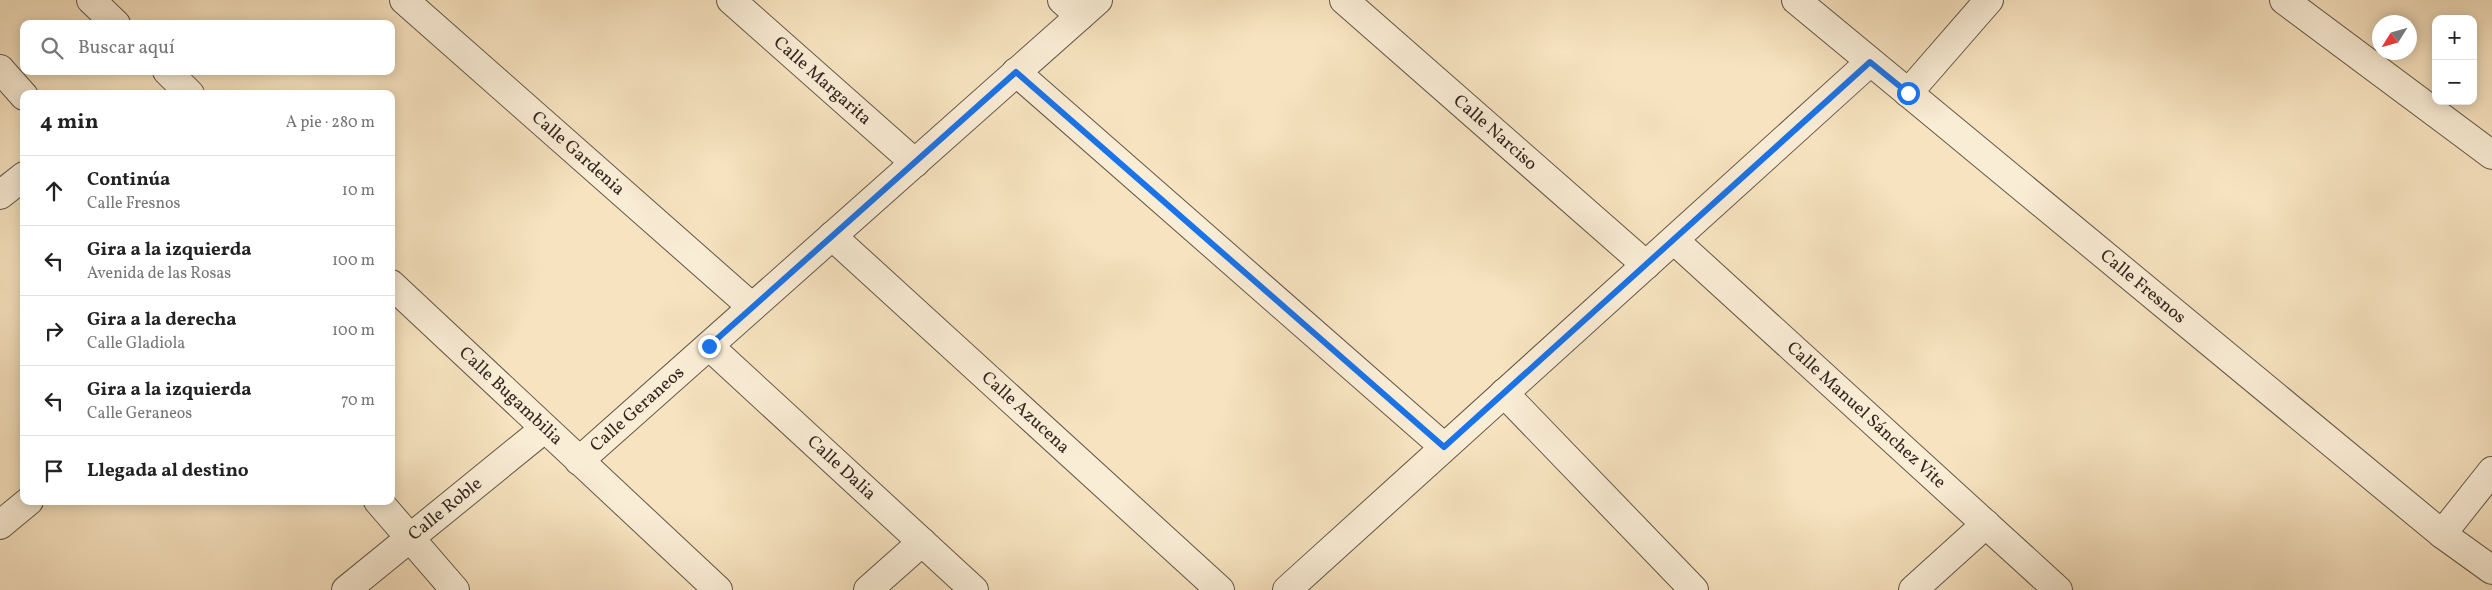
<!DOCTYPE html>
<html lang="es">
<head>
<meta charset="utf-8">
<style>
	:root { --surface:#fff; --page:#f2f2f2; --text:#222; --muted:#767676; --line:#e0e0e0 }
	body { margin:0; font-family:Vollkorn,serif; background:var(--page); color:var(--text) }
	.controls { position:absolute; right:15px; top:15px; display:grid; overflow:hidden; border-radius:10px; box-shadow:0 2px 12px #0003 }
	.controls button { width:45px; height:45px; display:grid; place-items:center; padding:0; border:0; border-bottom:1px solid var(--line); background:var(--surface); color:var(--text); font:25px sans-serif }
	.compass { position:absolute; left:2372px; top:15px; width:45px; height:45px; border-radius:50%; background:var(--surface); box-shadow:0 2px 12px #0003; rotate:233deg }
	.stop { position:absolute; width:15px; height:15px; margin:-11px; border:4px solid #1a73e8; border-radius:50%; background:#fff }
	.stop.end { background:#1a73e8; border-color:#fff; box-shadow:0 1px 5px #0008 }
	.list { margin:0; padding:0; list-style:none }
	h2 { display:flex; justify-content:space-between; align-items:center; height:65px; margin:0; padding:0 20px; font-size:21px }
	h2 small { font-size:16px; font-weight:400; color:var(--muted) }
	.list li { display:grid; grid-template-columns:32px 1fr auto; gap:15px; align-items:center; box-sizing:border-box; height:70px; padding:0 20px; border-top:1px solid var(--line) }
	.list b { display:block; font-size:19px; white-space:nowrap }
	.list p { margin:0; font-size:16px; white-space:nowrap; color:var(--muted) }
	.list em { font-size:16px; font-style:normal; color:var(--muted) }
	.icon { flex:none; width:28px; height:28px; fill:none; stroke:currentColor; stroke-width:2; stroke-linecap:round; stroke-linejoin:round }
	.map { position:relative; flex:none; width:2492px; height:590px; overflow:hidden }
	.search { position:absolute; background:var(--surface); box-shadow:0 2px 12px #0003; left:20px; top:20px; width:375px; height:55px; display:flex; align-items:center; gap:12px; box-sizing:border-box; padding:0 18px; border-radius:10px; color:var(--muted); font-size:19px }
	.panel { position:absolute; background:var(--surface); box-shadow:0 2px 12px #0003; left:20px; top:90px; width:375px; height:415px; border-radius:10px }
	.map>svg:first-child { display:block }
	.lines { fill:none; stroke-linecap:round; stroke-linejoin:round }
	.street-casing { stroke:#635647; stroke-width:30 }
	.street { stroke:#faedd6; stroke-width:28 }
	.route { stroke:#1a73e8; stroke-width:6 }
	.labels { text-anchor:middle; dominant-baseline:central; stroke-width:4.5; stroke-linejoin:round; paint-order:stroke }
	.street-label { font-size:18px; fill:#32271f; stroke:#faedd6 }
</style>
</head>
<body>
<div class="map">
<svg width="2492" height="590" viewBox="0 0 2492 590">
	<rect width="100%" height="100%" fill="#f7e3c0"/>
	<filter id="stains"><feTurbulence type="fractalNoise" baseFrequency=".004" numOctaves="4"/><feColorMatrix values="0 0 0 0 .2 0 0 0 0 .09 0 0 0 0 .02 0 0 0 .5 -.17"/></filter>
	<radialGradient id="worn" r=".72"><stop offset=".6" stop-color="#630" stop-opacity="0"/><stop offset="1" stop-color="#630" stop-opacity=".3"/></radialGradient>
	<g class="lines">
		<!-- street casing -->
		<g class="street-casing">
			<g id="street">
				<polyline points="91,0 116,24"/>
				<path id="s1" d="M404,0l348,307"/>
				<path id="s2" d="M731,0l184,163"/>
				<polyline points="1062,0 1080,16"/>
				<path id="s3" d="M1344,0l302,265"/>
				<path id="s4" d="M1796,0l646,534 50,36"/>
				<polyline points="2284,0 2492,155"/>
				<polyline points="0,69 24,96"/>
				<polyline points="167,71 190,94"/>
				<polyline points="1016,72 1444,447"/>
				<polyline points="1908,93 1989,0"/>
				<polyline points="0,195 24,176"/>
				<path id="s5" d="M832,236l388,354"/>
				<path id="s6" d="M1674,240l384,350"/>
				<path id="s7" d="M391,284l327,306"/>
				<path id="s8" d="M709,346l265,244"/>
				<polyline points="1504,393 1694,590"/>
				<path id="s9" d="M579,461l519,-461"/>
				<polyline points="378,501 455,590"/>
				<polyline points="0,525 29,501"/>
				<polyline points="2442,534 2492,471"/>
				<path id="s10" d="M346,590l198,-161"/>
				<polyline points="868,590 922,542"/>
				<polyline points="1287,590 1870,62"/>
				<polyline points="1913,590 1986,524"/>
			</g>
		</g>
		<!-- street -->
		<use href="#street" class="street"/>
	</g>
	<g class="lines">
		<!-- route -->
		<polyline class="route" points="709,346 1016,72 1444,447 1870,62 1908,93"/>
	</g>
	<g class="labels">
		<!-- street labels -->
		<g class="street-label">
			<text stroke="none"><textPath href="#s2" startOffset="122">Calle Margarita</textPath></text>
			<text stroke="none"><textPath href="#s3" startOffset="201">Calle Narciso</textPath></text>
			<text stroke="none"><textPath href="#s1" startOffset="232">Calle Gardenia</textPath></text>
			<text stroke="none"><textPath href="#s4" startOffset="450">Calle Fresnos</textPath></text>
			<text stroke="none"><textPath href="#s7" startOffset="164">Calle Bugambilia</textPath></text>
			<text stroke="none"><textPath href="#s9" startOffset="78">Calle Geraneos</textPath></text>
			<text stroke="none"><textPath href="#s5" startOffset="262">Calle Azucena</textPath></text>
			<text stroke="none"><textPath href="#s6" startOffset="260">Calle Manuel Sánchez Vite</textPath></text>
			<text stroke="none"><textPath href="#s8" startOffset="180">Calle Dalia</textPath></text>
			<text stroke="none"><textPath href="#s10" startOffset="128">Calle Roble</textPath></text>
		</g>
	</g>
	<rect width="100%" height="100%" filter="url(#stains)"/>
	<rect width="100%" height="100%" fill="url(#worn)"/>
</svg>
<div class="controls">
<button>+</button>
<button>−</button>
</div>
<svg class="compass" viewBox="-18 -18 36 36"><path d="M0-13l5 13h-10z" fill="#e53935"/><path d="M0 13l5-13h-10z" fill="#767676"/></svg>
<div class="stop" style="left:1908px;top:93px"></div>
<div class="stop end" style="left:709px;top:346px"></div>
<div class="search"><svg class="icon" aria-label="search" viewBox="0 0 24 24"><circle cx="10" cy="10" r="6"/><path d="M15 15l6 6"/></svg>Buscar aquí</div>
<section class="panel">
<h2>4 min<small>A pie · 280 m</small></h2>
<ul class="list">
<li><svg class="icon" aria-label="ahead" viewBox="0 0 24 24"><path d="M12 20V5M6 11l6-6 6 6"/></svg><div><b>Continúa</b><p>Calle Fresnos</p></div><em>10 m</em></li>
<li><svg class="icon" aria-label="left" viewBox="0 0 24 24"><path d="M17 20v-9H6M10 6l-5 5 5 5"/></svg><div><b>Gira a la izquierda</b><p>Avenida de las Rosas</p></div><em>100 m</em></li>
<li><svg class="icon" aria-label="right" viewBox="0 0 24 24"><path d="M7 20v-9h11M14 6l5 5-5 5"/></svg><div><b>Gira a la derecha</b><p>Calle Gladiola</p></div><em>100 m</em></li>
<li><svg class="icon" aria-label="left" viewBox="0 0 24 24"><path d="M17 20v-9H6M10 6l-5 5 5 5"/></svg><div><b>Gira a la izquierda</b><p>Calle Geraneos</p></div><em>70 m</em></li>
<li><svg class="icon" aria-label="arrive" viewBox="0 0 24 24"><path d="M6 21V4h12l-3 4 3 4H6"/></svg><div><b>Llegada al destino</b></div></li>
</ul>
</section>
</div>
</body>
</html>
